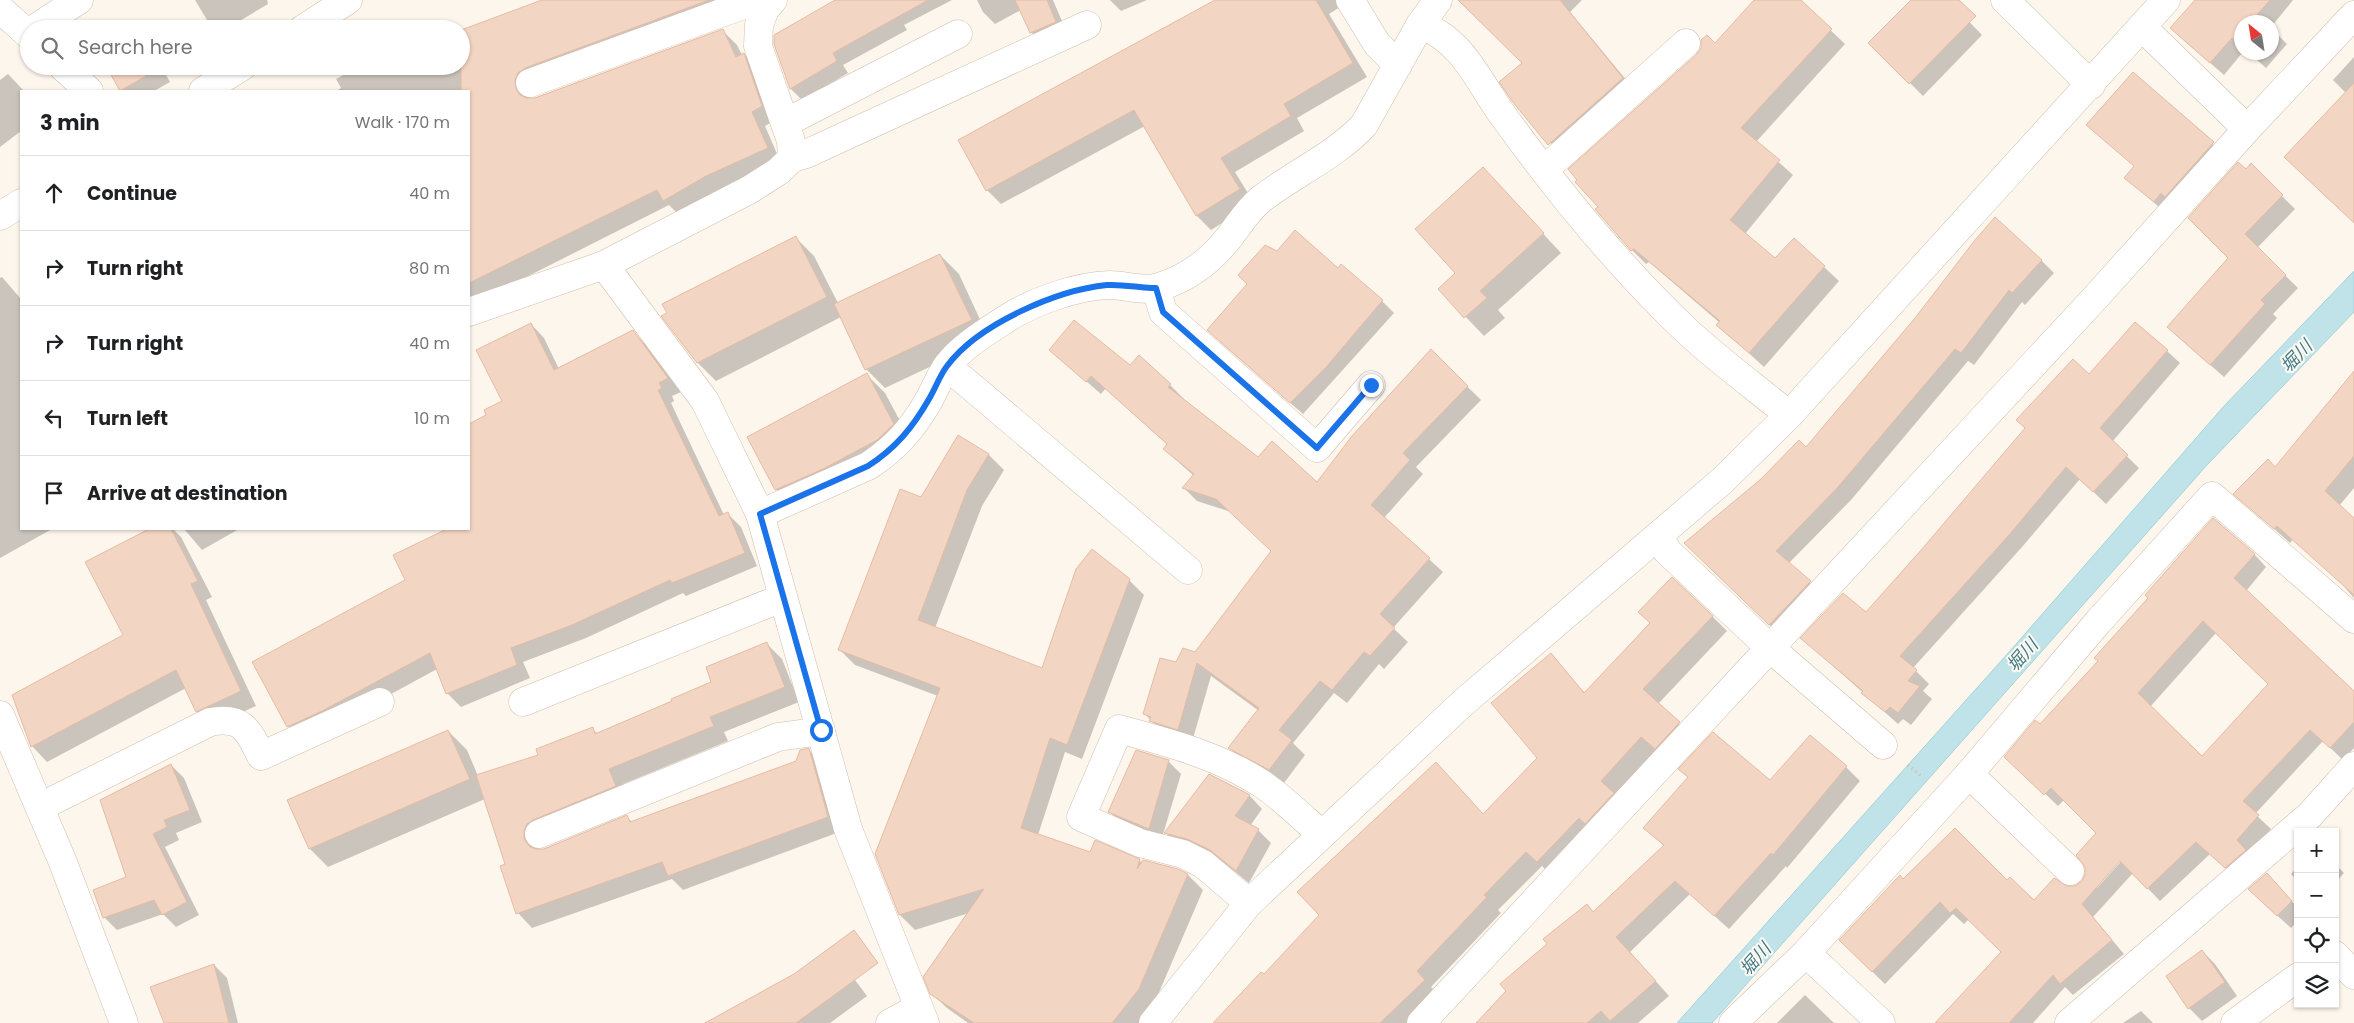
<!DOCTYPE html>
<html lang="en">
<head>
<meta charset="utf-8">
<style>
	:root { --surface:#fff; --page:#f2f2f2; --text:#202124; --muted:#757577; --line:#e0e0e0 }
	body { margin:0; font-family:Poppins,"Noto Sans JP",sans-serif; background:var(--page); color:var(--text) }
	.controls { position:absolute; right:15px; bottom:15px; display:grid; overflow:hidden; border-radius:0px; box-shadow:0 1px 4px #0004 }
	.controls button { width:45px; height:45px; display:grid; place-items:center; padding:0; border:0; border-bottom:1px solid var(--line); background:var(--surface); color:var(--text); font:25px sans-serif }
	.compass { position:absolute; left:2234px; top:15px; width:45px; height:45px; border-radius:50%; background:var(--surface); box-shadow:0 1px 4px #0004; rotate:330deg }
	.stop { position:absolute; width:15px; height:15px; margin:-11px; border:4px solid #1a73e8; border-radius:50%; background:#fff }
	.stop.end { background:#1a73e8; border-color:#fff; box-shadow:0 1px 5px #0008 }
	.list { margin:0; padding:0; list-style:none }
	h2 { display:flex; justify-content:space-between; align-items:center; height:65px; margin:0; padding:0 20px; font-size:21px }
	h2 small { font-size:16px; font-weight:400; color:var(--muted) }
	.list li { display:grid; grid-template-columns:32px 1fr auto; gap:15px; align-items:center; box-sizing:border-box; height:75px; padding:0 20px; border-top:1px solid var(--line) }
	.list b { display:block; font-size:19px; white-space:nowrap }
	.list em { font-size:16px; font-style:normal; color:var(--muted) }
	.icon { flex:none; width:28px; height:28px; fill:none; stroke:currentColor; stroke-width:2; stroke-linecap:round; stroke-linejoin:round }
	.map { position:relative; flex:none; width:2354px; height:1023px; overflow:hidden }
	.search { position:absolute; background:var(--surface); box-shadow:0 1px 4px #0004; left:20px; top:20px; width:450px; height:55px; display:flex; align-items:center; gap:12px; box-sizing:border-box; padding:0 18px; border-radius:28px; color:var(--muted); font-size:19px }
	.panel { position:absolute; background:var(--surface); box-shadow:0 1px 4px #0004; left:20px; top:90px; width:450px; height:440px; border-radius:0px }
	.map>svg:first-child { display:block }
	.water { fill:#bfe3e8; stroke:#a5d3da }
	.shadow { fill:#0003; fill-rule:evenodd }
	.building { fill:#f3d5c3; stroke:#e6bba3; fill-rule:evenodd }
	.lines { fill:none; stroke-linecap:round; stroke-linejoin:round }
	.minor-casing { stroke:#d1beb0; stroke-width:29 }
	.path { stroke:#d9b8a5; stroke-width:3; stroke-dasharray:1 4; stroke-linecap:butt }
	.minor { stroke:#fff; stroke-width:28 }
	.route { stroke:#1a73e8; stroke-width:6 }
	.labels { text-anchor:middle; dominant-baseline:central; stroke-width:4; stroke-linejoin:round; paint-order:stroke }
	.water-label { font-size:18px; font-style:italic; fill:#437c86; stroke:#fffaf3 }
</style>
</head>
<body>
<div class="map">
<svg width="2354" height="1023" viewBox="0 0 2354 1023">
	<rect width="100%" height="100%" fill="#fdf6ec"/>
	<!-- water -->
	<polygon class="water" points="2354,271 2354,312 2207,465 1712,1023 1677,1023 2010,651 2224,406"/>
	<!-- shadow -->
	<g class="shadow">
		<polygon points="195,0 267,0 268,4 226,29 216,29 207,20"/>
		<polygon points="545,0 742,0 529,95 529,100 722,30 737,45 742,55 744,54 758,68 776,120 765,126 781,163 678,214 669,205 469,306 469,91 336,91 341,88 336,79 360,66 461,66"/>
		<polygon points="840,0 952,0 904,25 907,30 843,65 848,73 802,100 791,89 775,44"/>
		<polygon points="977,0 1053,0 1067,33 1043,44 1031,32 1021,10 995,24 983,12"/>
		<polygon points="1110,0 1147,0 1121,11"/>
		<polygon points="1218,0 1351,0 1329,14 1367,77 1297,118 1304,131 1235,172 1254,203 1211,230 1197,216 1145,126 1001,204 987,190"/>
		<polygon points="1459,0 1582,0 1570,12 1637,93 1564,158 1513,100 1524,63"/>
		<polygon points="1756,0 1799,0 1845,44 1756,142 1793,175 1745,234 1775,260 1794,239 1839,281 1764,367 1718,325 1720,323 1649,262 1646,264 1632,250 1715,44"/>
		<polygon points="1913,0 1948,0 1982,35 1923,96 1870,43"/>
		<polygon points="2197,0 2293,0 2272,26 2272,22 2242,22 2243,52 2224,75 2185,41"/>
		<polygon points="130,24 135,29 122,29"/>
		<polygon points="2272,29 2287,44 2266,68 2248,52 2272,52"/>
		<polygon points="2354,57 2354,222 2346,93 2333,80"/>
		<polygon points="107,66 161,66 170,82 154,91 122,91"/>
		<polygon points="8,74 24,91 21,91 21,131 0,147 0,80"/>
		<polygon points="2133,74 2226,156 2167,214 2126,178 2135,167 2088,125"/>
		<polygon points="2251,165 2295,209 2257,248 2298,288 2273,314 2277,318 2224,377 2182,340 2229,258 2246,170"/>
		<polygon points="1501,188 1561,253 1498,310 1505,318 1484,336 1439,289 1456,273"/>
		<polygon points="795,237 814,256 838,303 940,255 959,274 989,339 885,388 866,369 841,317 716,381 698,363"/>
		<polygon points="1277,252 1338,270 1382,301 1394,313 1303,414 1220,342"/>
		<polygon points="2041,260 2054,273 2025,305 2022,302 1974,365 1968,361 1851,500 1789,563 1823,594 1782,637 1686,543"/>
		<polygon points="2,277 21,299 21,529 52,529 0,558 0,278"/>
		<polygon points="531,324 544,338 559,369 633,332 646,345 681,392 672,396 674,401 671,403 724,515 727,513 741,527 757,566 686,596 683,593 586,638 523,662 530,678 461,707 447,693 437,669 336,724 301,740 288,726 406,580 394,555 450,529 469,529 469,426 488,416 503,402"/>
		<polygon points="1050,350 1130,367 1139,357 1170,385 1184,399 1182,400 1258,459 1317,484 1431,351 1481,400 1416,467 1423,474 1384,518 1443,572 1393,628 1408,642 1384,669 1379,664 1347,703 1334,693 1293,743 1305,755 1284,783 1244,762 1230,748 1259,711 1211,676 1192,742 1165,735 1145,714 1195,654 1272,551 1231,512 1197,501 1184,488 1194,476 1164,449 1168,445 1106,388 1101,394"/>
		<polygon points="2167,351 2180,363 2112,442 2139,468 2106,504 2080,479 2022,547 1913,668 1929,684 1923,691 1932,699 1911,725 1903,719 1898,724 1802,638 1866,614 2089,376"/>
		<polygon points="2354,373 2354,488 2339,506 2354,520 2354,598 2341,583 2293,539 2290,543 2235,494 2276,469"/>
		<polygon points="866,374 885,393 912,443 795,508 776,489"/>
		<polygon points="958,437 989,455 1004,470 982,506 935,628 1043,670 1129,580 1144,595 1082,759 1065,752 1038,835 1091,854 1139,860 1142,863 1177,870 1188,875 1203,890 1154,1004 1139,1023 968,1023 947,1008 931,993 969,913 915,930 900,915 876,854 938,696 855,665 840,650 921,498"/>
		<polygon points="151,529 173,529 181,537 212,597 206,600 256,706 212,726 197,711 186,688 47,762 32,746 125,636 87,562"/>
		<polygon points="184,529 239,529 202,550"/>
		<path d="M2254,554l12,13 -20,24 108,101v56l-11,12 -20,-19 -68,73 16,15 -22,24 -11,27 -28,-26 -50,47 -27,-28 -40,44 31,37 -51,41 -8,-8 -32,36h-96l65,-71 -33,-33 -5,5 -11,-10 -68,70 -32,-31 50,-72 104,1 27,20 49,-20 15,-49 -34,-33 -6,6 -39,-37 21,-43zM2216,633l53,51 -67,74 -52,-51zM2123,855l2,2 -28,31v-4z"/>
		<polygon points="1712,616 1727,631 1658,704 1694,737 1552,876 1542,866 1498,910 1501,913 1431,987 1439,995 1410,1023 1214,1023 1264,976 1450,779 1484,815 1539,758 1551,655 1585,693"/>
		<polygon points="767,644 782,659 799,702 724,732 728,741 623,784 630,801 538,847 538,851 627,817 633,823 797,762 809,750 824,765 842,831 683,890 672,879 532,928 518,913 502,867 507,865 485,799 328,867 310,849 448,731 467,750 478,776 539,755 592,729 598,734 673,701 713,683"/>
		<polygon points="1168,761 1181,774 1161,841 1123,825 1110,812"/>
		<polygon points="171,765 184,778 202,822 176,833 179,840 165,847 199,915 176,927 163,914 117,930 104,917 127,878"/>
		<polygon points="1846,767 1860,781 1787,868 1786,866 1729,929 1690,894 1630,952 1669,996 1638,1023 1477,1023 1664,846 1645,828 1689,778 1680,769 1770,782"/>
		<polygon points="1209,775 1250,796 1262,809 1250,826 1258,830 1271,843 1249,883 1224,863 1201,851 1178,846 1166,833"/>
		<polygon points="2335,864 2344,873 2335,883"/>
		<polygon points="2298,866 2298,881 2291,874"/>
		<polygon points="2279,887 2298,908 2298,921 2291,928 2262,902"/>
		<polygon points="2202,951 2215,964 2237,996 2202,1021 2189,1008"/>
		<polygon points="843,964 867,996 830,1023 708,1023"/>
		<polygon points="214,965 227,978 238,1023 165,1023"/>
		<polygon points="1805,995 1834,1023 1777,1023"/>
		<polygon points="2141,1011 2153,1023 2123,1023"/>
	</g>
	<!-- building -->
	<g class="building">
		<polygon points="542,0 709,0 525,68 518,73 515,80 516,89 520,95 527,98 535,98 723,29 736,57 744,53 762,106 752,112 768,148 706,176 663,201 657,190 469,283 469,91 461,91 461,30"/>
		<polygon points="835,0 928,0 833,53 837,61 790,89 774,44 774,35"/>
		<polygon points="1015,0 1047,0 1056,22 1030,33"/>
		<polygon points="1215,0 1316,0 1353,63 1284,104 1291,116 1221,158 1240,189 1196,216 1134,110 986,191 958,140"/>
		<polygon points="1458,0 1560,0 1623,78 1548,145 1512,101 1499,82 1522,63"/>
		<polygon points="1754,0 1801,0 1832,29 1741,128 1780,160 1730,220 1775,258 1794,238 1825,266 1749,353 1716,325 1720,321 1634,249 1631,251 1627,246 1595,209 1598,207 1575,182 1577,180 1568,169 1696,55 1701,48 1701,40 1707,35 1715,43"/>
		<polygon points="1911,0 1959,0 1976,16 1909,84 1868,43"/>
		<polygon points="2195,0 2270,0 2257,15 2266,22 2242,22 2242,47 2232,38 2210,63 2170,28"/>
		<polygon points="106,66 157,66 158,69 120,91"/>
		<polygon points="2133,72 2214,142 2165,197 2161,193 2154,202 2124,178 2134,166 2086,125"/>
		<polygon points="2354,83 2354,223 2284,157"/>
		<polygon points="2238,162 2246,169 2251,163 2283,195 2245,234 2286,275 2261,300 2265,304 2210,365 2167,327 2228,258 2188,218"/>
		<polygon points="1483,167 1544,233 1480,291 1487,298 1464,318 1438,289 1455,273 1415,229"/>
		<polygon points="1995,217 2042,260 2012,293 2009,290 1961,353 1955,349 1838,487 1776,551 1811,581 1769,625 1684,543 1761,479 1799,440 1806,447 1915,318 1975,240"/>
		<polygon points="1295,230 1338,268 1341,264 1383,300 1327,366 1290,403 1207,330 1247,284 1238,275 1265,245 1277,251"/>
		<polygon points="796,236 827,297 697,363 661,316 667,313 662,304"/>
		<polygon points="940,254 972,320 865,370 834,304"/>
		<polygon points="1074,320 1130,365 1139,355 1171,384 1168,387 1258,457 1272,441 1317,482 1352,436 1431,349 1468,386 1403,453 1410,460 1371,505 1430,558 1380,614 1395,628 1370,656 1364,652 1332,690 1320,681 1279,730 1292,740 1269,770 1228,748 1259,708 1197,663 1178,730 1149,721 1151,717 1143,714 1160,658 1176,662 1183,648 1195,652 1271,551 1216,499 1182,488 1194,474 1163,449 1167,444 1091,376 1086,382 1049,350"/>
		<polygon points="2135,322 2168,350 2100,428 2128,455 2093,492 2066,467 2009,535 1900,656 1917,670 1908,681 1920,686 1898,713 1890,707 1885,712 1861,693 1863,691 1800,638 1843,593 1866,612 1922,549 2025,428 2016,420 2073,359 2089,374"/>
		<polygon points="531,323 554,370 633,330 668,378 659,383 662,388 658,390 719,516 728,512 745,553 672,583 670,580 572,625 511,648 517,665 446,694 430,653 322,711 287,727 252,662 405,580 393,555 447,529 469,529 469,424 486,415 484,410 502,401 476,350"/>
		<polygon points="2354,371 2354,456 2325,491 2354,518 2354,595 2277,526 2274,529 2233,494 2268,459 2275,467"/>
		<polygon points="867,373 894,424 877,440 823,469 775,490 747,437"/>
		<polygon points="958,435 989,454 967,490 918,620 1042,668 1076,569 1092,549 1130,579 1067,745 1050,738 1021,828 1090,852 1095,840 1140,859 1137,869 1143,860 1178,869 1188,874 1139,989 1112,1023 974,1023 930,994 923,977 984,889 899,915 875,854 940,688 838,650 900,489 921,497"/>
		<path d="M2213,518l42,36 -21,24 120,113v31l-24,26 -20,-18 -67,71 16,14 -22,25 9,10 -21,18 -29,-26 -49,47 -27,-28 -38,43 30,36 -52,44 -7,-9 -44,48h-74l66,-71 -45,-44 -6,5 -10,-11 -68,70 -33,-32 61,-65 3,4 52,-51 52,52 3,-3 24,23 20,-22 13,8h8l7,-5 3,-7v-7l-9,-12 20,-22 -45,-45 -7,7 -40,-38 31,-37 5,4 58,-63 -4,-3 54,-60 -3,-3zM2203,621l65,63 -66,72 -64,-63z"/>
		<polygon points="149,529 171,529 198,581 191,584 241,691 196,712 176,670 31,747 12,695 123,635 85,562"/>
		<polygon points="1672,577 1713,616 1643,689 1680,722 1655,749 1641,737 1601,781 1614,793 1585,824 1579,818 1537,862 1526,852 1484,895 1487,897 1417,971 1425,980 1380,1023 1213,1023 1261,972 1264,974 1319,915 1297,892 1436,762 1483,814 1537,758 1491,703 1551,653 1584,693 1650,623 1638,612"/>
		<polygon points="767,642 785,687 710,717 714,726 609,769 616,786 533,820 527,824 524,831 524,839 530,847 536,849 544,849 627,815 630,822 796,761 800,750 809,748 828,817 668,876 662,862 516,914 500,866 505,864 476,775 538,755 536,749 593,727 595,734 672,701 671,699 711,682 706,667"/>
		<polygon points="448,730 470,779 309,849 287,800"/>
		<polygon points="1713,732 1770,780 1810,735 1847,766 1773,855 1771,853 1714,916 1675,881 1616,937 1656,981 1610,1021 1601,1011 1587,1023 1476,1023 1506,991 1500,984 1547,944 1543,939 1587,904 1593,912 1664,845 1643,828 1688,777 1678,769"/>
		<polygon points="1136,750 1169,760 1149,829 1108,812"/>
		<polygon points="171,764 190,810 164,820 167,827 153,834 187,902 162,915 154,900 103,918 93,890 126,877 100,800"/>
		<polygon points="1209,774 1250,795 1235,816 1259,829 1236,871 1210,850 1187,839 1164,833"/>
		<polygon points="2267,873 2292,901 2277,916 2248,889"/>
		<polygon points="854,930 878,963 796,1023 705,1023 794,974"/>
		<polygon points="2202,950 2225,982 2188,1009 2166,976"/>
		<polygon points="214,964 229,1023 164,1023 150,987"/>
	</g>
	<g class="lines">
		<!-- minor casing -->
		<g class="minor-casing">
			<g id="minor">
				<polyline points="1350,0 1377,44 1398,65"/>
				<polyline points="2005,0 2091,85"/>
				<polyline points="0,9 29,35"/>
				<path d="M1420,25c43,14 59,58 84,92 55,76 117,152 185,216 32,29 67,55 100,82"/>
				<polyline points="34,29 79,0"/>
				<polyline points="303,29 348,0"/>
				<polyline points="62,66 89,91"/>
				<polyline points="530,83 743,5 765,9"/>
				<polyline points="203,91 243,66"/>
				<polyline points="785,123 958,34"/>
				<polyline points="2247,129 2354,15"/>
				<polyline points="792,158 806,154 1087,25"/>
				<polyline points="1544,170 1686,43"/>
				<polyline points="0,216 21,203"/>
				<polyline points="604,265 749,190 779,171 792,158 791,141 758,46 759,25 765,9 773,0"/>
				<polyline points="1156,288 1163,312 1317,448 1371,385"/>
				<polyline points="469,312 604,265 705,401 760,514 848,829 925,1023"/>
				<polyline points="947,366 1188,570"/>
				<path d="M760,514l108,-48c28,-18 45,-38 61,-66 6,-11 11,-24 18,-34 14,-19 39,-34 59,-47 28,-18 70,-33 104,-34 15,0 34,7 49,2 30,-9 53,-27 72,-52 9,-12 17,-25 29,-35 33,-26 75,-44 104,-75l56,-100 18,-25"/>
				<polyline points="523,702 782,598"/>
				<polyline points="0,715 62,860 124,1023"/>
				<polyline points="1883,745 1770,648 2095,298 2247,129 2142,27"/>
				<path d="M40,807l170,-85c32,-6 38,7 51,34l119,-54"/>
				<polyline points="539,834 778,737 821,731"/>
				<polyline points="2070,871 1969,774 2098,622 2212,496 2354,619"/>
				<path d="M1249,903l-46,-39 -20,-10 -43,-11 -59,-26 38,-88c50,14 99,26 143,55 22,15 40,33 59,50"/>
				<polyline points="1806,953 1881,1023"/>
				<polyline points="2335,955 2354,975"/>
				<polyline points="890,1023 918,1008"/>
				<polyline points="1153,1023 1249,903 1464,702 1723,480 1789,415 2166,0"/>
				<polyline points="1421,1023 1770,648 1667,551 1659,535"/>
				<polyline points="1733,1023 1806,953 1969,774"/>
				<polyline points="2069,1023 2310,815 2354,766"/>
				<polyline points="2235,1023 2298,977"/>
			</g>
		</g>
		<!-- path -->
		<polyline class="path" points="1908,765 1922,777"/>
		<!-- minor -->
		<use href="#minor" class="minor"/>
	</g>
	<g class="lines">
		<!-- route -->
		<path class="route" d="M821,730l-61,-216 108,-48c28,-18 45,-39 61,-67 6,-10 11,-24 18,-33 31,-42 110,-76 160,-81 16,-1 34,3 49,3l7,24 154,136 54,-63"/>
	</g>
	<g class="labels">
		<!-- water labels -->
		<g class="water-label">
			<text transform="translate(2296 356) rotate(-46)">堀川</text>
			<text transform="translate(2022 655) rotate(-49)">堀川</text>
			<text transform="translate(1755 959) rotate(-49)">堀川</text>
		</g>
	</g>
</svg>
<div class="controls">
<button>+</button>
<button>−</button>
<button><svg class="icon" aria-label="locate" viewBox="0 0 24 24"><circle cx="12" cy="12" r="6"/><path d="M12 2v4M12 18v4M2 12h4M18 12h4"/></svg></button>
<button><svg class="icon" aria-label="layers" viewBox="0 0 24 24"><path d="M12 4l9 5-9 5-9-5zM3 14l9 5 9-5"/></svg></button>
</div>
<svg class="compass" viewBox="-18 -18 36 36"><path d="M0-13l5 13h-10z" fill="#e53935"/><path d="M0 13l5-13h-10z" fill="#757577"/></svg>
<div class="stop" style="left:821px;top:730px"></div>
<div class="stop end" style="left:1371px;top:385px"></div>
<div class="search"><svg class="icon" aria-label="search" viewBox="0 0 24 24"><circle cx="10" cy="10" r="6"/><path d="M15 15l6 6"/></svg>Search here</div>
<section class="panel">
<h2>3 min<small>Walk · 170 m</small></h2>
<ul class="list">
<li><svg class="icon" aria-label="ahead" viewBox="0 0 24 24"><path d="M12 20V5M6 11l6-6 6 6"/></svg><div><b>Continue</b></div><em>40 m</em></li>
<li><svg class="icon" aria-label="right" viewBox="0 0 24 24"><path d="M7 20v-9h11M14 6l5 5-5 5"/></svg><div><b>Turn right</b></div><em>80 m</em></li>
<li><svg class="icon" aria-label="right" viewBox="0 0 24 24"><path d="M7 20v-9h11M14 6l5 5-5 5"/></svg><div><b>Turn right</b></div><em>40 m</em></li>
<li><svg class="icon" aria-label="left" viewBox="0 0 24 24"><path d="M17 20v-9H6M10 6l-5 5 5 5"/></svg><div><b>Turn left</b></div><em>10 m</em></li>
<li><svg class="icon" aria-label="arrive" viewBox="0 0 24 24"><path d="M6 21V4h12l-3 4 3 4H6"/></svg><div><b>Arrive at destination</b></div></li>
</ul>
</section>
</div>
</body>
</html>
